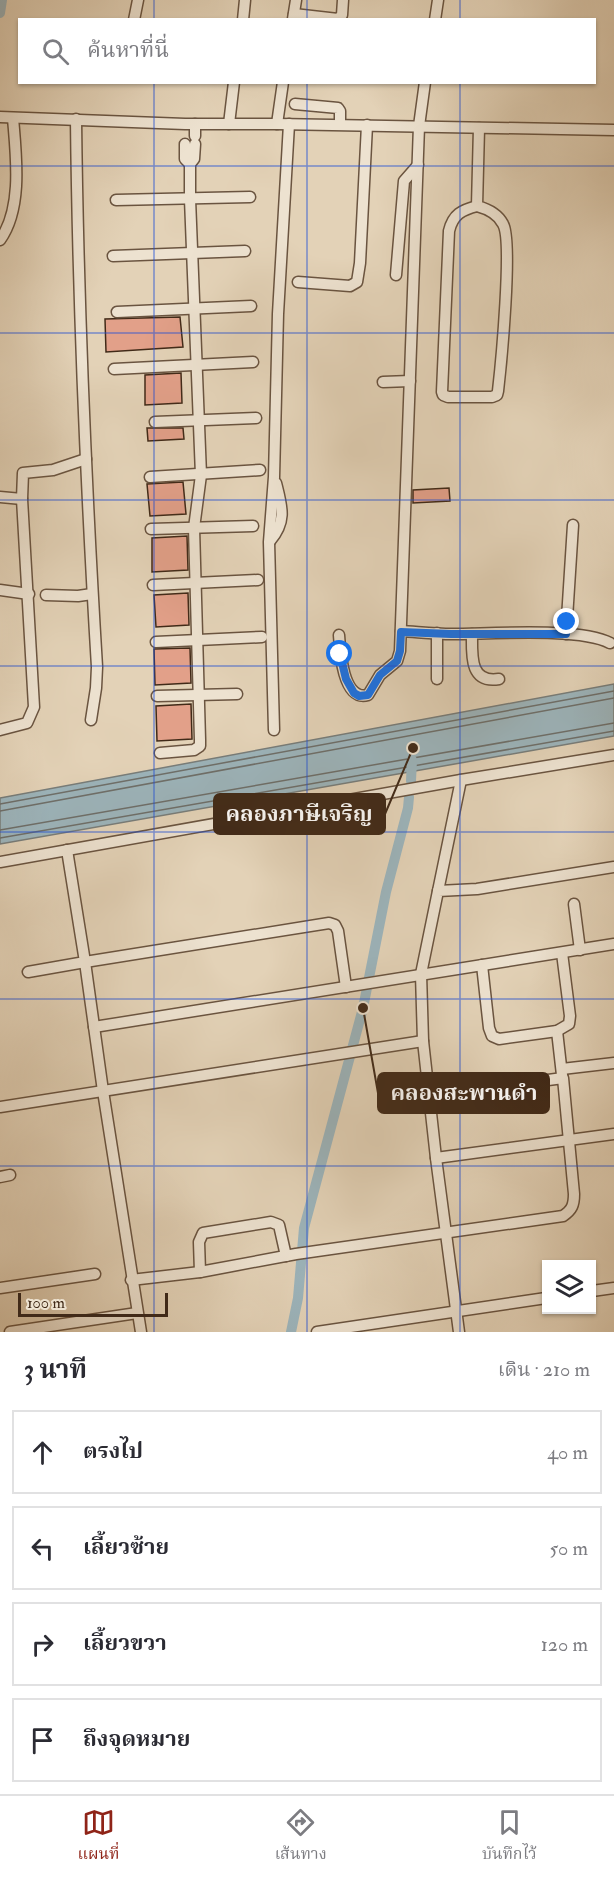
<!DOCTYPE html>
<html lang="th">
<head>
<meta charset="utf-8">
<style>
	:root { --surface:#fff; --page:#f2f2f3; --text:#2b2b33; --muted:#7c7c81; --line:#e1e1e2; --accent:#8f2418 }
	body { margin:0; font-family:"IM FELL Double Pica","Noto Serif Thai",serif; background:var(--page); color:var(--text) }
	.controls { position:absolute; right:18px; bottom:18px; display:grid; overflow:hidden; border-radius:0px; box-shadow:0 2px 4px #0004 }
	.controls button { width:54px; height:54px; display:grid; place-items:center; padding:0; border:0; border-bottom:2px solid var(--line); background:var(--surface); color:var(--text); font:30px sans-serif }
	.scale { position:absolute; left:18px; bottom:15px; width:150px; box-sizing:border-box; padding-left:6px; border:3px solid #412a18; border-top:0; font-size:16px; line-height:21px; white-space:nowrap; color:#412a18; -webkit-text-stroke:4px #ede2d0; paint-order:stroke }
	.stop { position:absolute; width:18px; height:18px; margin:-14px; border:4px solid #1a73e8; border-radius:50%; background:#fff }
	.stop.end { background:#1a73e8; border-color:#fff; box-shadow:0 2px 6px #0008 }
	.list { margin:0; padding:0; list-style:none }
	h2 { display:flex; justify-content:space-between; align-items:center; height:78px; margin:0; padding:0 24px; font-size:26px }
	h2 small { font-size:20px; font-weight:400; color:var(--muted) }
	.list li { display:grid; grid-template-columns:39px 1fr auto; gap:18px; align-items:center; box-sizing:border-box; height:84px; margin:0 12px 12px; padding:0 12px; border:2px solid var(--line); border-radius:0px }
	.list b { display:block; font-size:22px; white-space:nowrap }
	.list em { font-size:20px; font-style:normal; color:var(--muted) }
	.icon { flex:none; width:33px; height:33px; fill:none; stroke:currentColor; stroke-width:2; stroke-linecap:round; stroke-linejoin:round }
	.map { position:relative; flex:none; width:614px; height:1332px; overflow:hidden }
	.search { position:absolute; background:var(--surface); box-shadow:0 2px 4px #0004; left:18px; right:18px; top:18px; height:66px; display:flex; align-items:center; gap:15px; box-sizing:border-box; padding:0 21px; border-radius:0px; color:var(--muted); font-size:22px }
	.sheet { height:462px; background:var(--surface) }
	nav { display:flex; justify-content:space-around; align-items:center; box-sizing:border-box; height:84px; border-top:2px solid var(--line); background:var(--surface); font-size:16px; color:var(--muted) }
	nav a { display:grid; justify-items:center; gap:3px }
	nav .on { color:var(--accent) }
	.map>svg:first-child { display:block }
	.water { fill:#9cb4bb; stroke:#787d7a; stroke-width:1.5 }
	.lines { fill:none; stroke-linecap:round; stroke-linejoin:round }
	.shore { stroke:#6e6f6a; stroke-width:1.5 }
	.canal { stroke:#9cb4bb; stroke-width:10 }
	.building { fill:#e2a089; stroke:#412a18; stroke-width:1.5 }
	.minor-casing { stroke:#6a5440; stroke-width:13 }
	.minor { stroke:#ede2d0; stroke-width:10 }
	.route { stroke:#1a73e8; stroke-width:8 }
	.grid { fill:none; stroke:#1d4ed8; stroke-width:1.5; stroke-opacity:0.55 }
	.leader { fill:none; stroke:#412a18; stroke-width:2 }
	.callout-dot { fill:#412a18; stroke:#ede2d0; stroke-width:2 }
	.callout { fill:#412a18; stroke:#412a18; stroke-width:2 }
	.callout-label { font-size:22px; text-anchor:middle; font-weight:bold; fill:#fff }
</style>
</head>
<body>
<div class="map">
<svg width="614" height="1332" viewBox="0 0 614 1332">
	<rect width="100%" height="100%" fill="#e3d2b7"/>
	<filter id="stains"><feTurbulence type="fractalNoise" baseFrequency=".00333" numOctaves="4"/><feColorMatrix values="0 0 0 0 .2 0 0 0 0 .09 0 0 0 0 .02 0 0 0 .5 -.17"/></filter>
	<radialGradient id="worn" r=".72"><stop offset=".6" stop-color="#630" stop-opacity="0"/><stop offset="1" stop-color="#630" stop-opacity=".3"/></radialGradient>
	<!-- water -->
	<polygon class="water" points="614,684 614,736 0,844 0,798"/>
	<g class="lines">
		<!-- shore -->
		<g class="shore">
			<polyline points="0,804 614,691"/>
			<polyline points="0,811 614,698"/>
			<polyline points="0,830 614,723"/>
			<polyline points="0,838 614,731"/>
		</g>
		<!-- canal -->
		<g class="canal">
			<polyline points="0,13 2,0"/>
			<polyline points="411,781 412,760"/>
			<polyline points="291,1332 298,1298 304,1228 363,1008 386,892 408,808 409,797"/>
		</g>
	</g>
	<!-- building -->
	<g class="building">
		<polygon points="180,317 183,347 106,352 105,319"/>
		<polygon points="181,373 182,403 145,405 145,375"/>
		<polygon points="147,428 183,428 184,439 148,441"/>
		<polygon points="183,482 186,514 150,516 147,484"/>
		<polygon points="449,488 450,501 413,503 413,490"/>
		<polygon points="187,536 188,570 152,572 152,538"/>
		<polygon points="188,593 189,625 156,627 154,595"/>
		<polygon points="190,648 191,683 155,685 154,649"/>
		<polygon points="191,704 192,739 157,741 156,706"/>
	</g>
	<g class="lines">
		<!-- minor casing -->
		<g class="minor-casing">
			<g id="minor">
				<polyline points="294,14 338,19 342,15 343,0"/>
				<polyline points="293,19 296,0"/>
				<polyline points="134,20 138,0"/>
				<polyline points="243,20 245,0"/>
				<polyline points="435,20 438,0"/>
				<polyline points="295,104 338,108 340,111 340,124"/>
				<polyline points="0,117 185,124 277,124 614,130"/>
				<path d="M76,119c2,183 10,366 21,548l-1,21 -5,32"/>
				<polyline points="229,124 234,82"/>
				<polyline points="277,124 283,82"/>
				<polyline points="195,136 195,124"/>
				<polyline points="185,144 185,159 190,164"/>
				<polyline points="116,200 250,197"/>
				<path d="M477,206c11,3 21,8 26,18 10,17 -2,141 -5,167l-1,4 -5,2h-44l-5,-2 -1,-3 7,-161c4,-17 13,-21 28,-25l2,-78"/>
				<path d="M0,240c23,-32 16,-85 13,-122"/>
				<polyline points="113,256 245,251"/>
				<polyline points="396,275 404,181 418,165"/>
				<polyline points="298,282 350,286 357,282 360,263 367,125"/>
				<polyline points="117,312 251,306"/>
				<polyline points="114,369 253,362"/>
				<polyline points="383,382 410,381"/>
				<polyline points="155,422 256,418"/>
				<polyline points="150,477 260,470"/>
				<polyline points="0,497 22,499"/>
				<polyline points="151,529 253,526"/>
				<path d="M270,541c17,-20 12,-34 6,-58"/>
				<polyline points="153,585 258,580"/>
				<polyline points="0,590 29,594"/>
				<polyline points="46,595 78,596 92,594"/>
				<path d="M401,631c17,1 34,3 51,3 37,0 129,-7 158,9"/>
				<polyline points="437,633 437,679"/>
				<path d="M472,634c0,20 -3,50 27,45"/>
				<polyline points="566,634 573,525"/>
				<path d="M339,635c1,17 4,67 29,60l12,-20 17,-14 3,-10 19,-525 6,-44"/>
				<polyline points="156,642 262,637"/>
				<polyline points="157,696 237,694"/>
				<polyline points="0,730 27,723 34,707 22,499 23,473 53,470 86,459"/>
				<polyline points="274,730 269,542 274,477 278,314 289,124"/>
				<polyline points="160,753 194,750 200,746 200,740 194,528 201,475 190,199 190,164 194,159 195,144"/>
				<polyline points="0,862 461,780 614,755"/>
				<polyline points="438,891 461,780"/>
				<polyline points="574,904 580,950"/>
				<polyline points="482,965 489,1028 492,1036 499,1039 557,1031 569,1024 570,1016 562,953"/>
				<polyline points="28,972 85,962 67,850"/>
				<polyline points="94,1027 614,944"/>
				<polyline points="557,1031 562,1075"/>
				<polyline points="562,1069 614,1063"/>
				<polyline points="0,1107 423,1041"/>
				<polyline points="436,1158 614,1134"/>
				<polyline points="0,1177 10,1175"/>
				<polyline points="200,1272 199,1242 203,1233 271,1222 279,1225 286,1256"/>
				<path d="M131,1280l69,-8 96,-18 267,-38c9,-6 11,-11 11,-22l-11,-116 -134,18"/>
				<polyline points="0,1288 95,1274"/>
				<polyline points="592,1291 614,1288"/>
				<polyline points="10,1332 137,1313"/>
				<polyline points="141,1332 103,1091 85,962 329,923 335,925 338,931 346,987"/>
				<polyline points="317,1332 546,1298"/>
				<polyline points="459,1332 436,1158 423,1041 421,974 438,891 477,889 614,867"/>
			</g>
		</g>
		<!-- minor -->
		<use href="#minor" class="minor"/>
	</g>
	<g class="lines">
		<!-- route -->
		<polyline class="route" points="340,654 346,679 354,693 359,696 368,695 380,675 397,661 400,651 401,632 451,634 566,634 567,622"/>
	</g>
	<!-- grid -->
	<path class="grid" d="M154,0v20M307,0v20M460,0v20M154,82v1250M307,82v1250M460,82v1250M0,166h614M0,333h614M0,500h614M0,666h614M0,832h614M0,999h614M0,1166h614"/>
	<!-- callouts -->
	<path class="leader" d="M413 748L385 814M363 1008L378 1093"/>
	<g class="callout-dot">
		<circle cx="413" cy="748" r="6"/>
		<circle cx="363" cy="1008" r="6"/>
	</g>
	<g class="callout">
		<rect x="214" y="794" width="171" height="40" rx="6"/>
		<rect x="378" y="1073" width="171" height="40" rx="6"/>
	</g>
	<g class="callout-label">
		<text x="299" y="821">คลองภาษีเจริญ</text>
		<text x="464" y="1100">คลองสะพานดำ</text>
	</g>
	<rect width="100%" height="100%" filter="url(#stains)"/>
	<rect width="100%" height="100%" fill="url(#worn)"/>
</svg>
<div class="controls">
<button><svg class="icon" aria-label="layers" viewBox="0 0 24 24"><path d="M12 4l9 5-9 5-9-5zM3 14l9 5 9-5"/></svg></button>
</div>
<div class="scale">100 m</div>
<div class="stop" style="left:340px;top:654px"></div>
<div class="stop end" style="left:567px;top:622px"></div>
<div class="search"><svg class="icon" aria-label="search" viewBox="0 0 24 24"><circle cx="10" cy="10" r="6"/><path d="M15 15l6 6"/></svg>ค้นหาที่นี่</div>
</div>
<section class="sheet">
<h2>3 นาที<small>เดิน · 210 m</small></h2>
<ul class="list">
<li><svg class="icon" aria-label="ahead" viewBox="0 0 24 24"><path d="M12 20V5M6 11l6-6 6 6"/></svg><div><b>ตรงไป</b></div><em>40 m</em></li>
<li><svg class="icon" aria-label="left" viewBox="0 0 24 24"><path d="M17 20v-9H6M10 6l-5 5 5 5"/></svg><div><b>เลี้ยวซ้าย</b></div><em>50 m</em></li>
<li><svg class="icon" aria-label="right" viewBox="0 0 24 24"><path d="M7 20v-9h11M14 6l5 5-5 5"/></svg><div><b>เลี้ยวขวา</b></div><em>120 m</em></li>
<li><svg class="icon" aria-label="arrive" viewBox="0 0 24 24"><path d="M6 21V4h12l-3 4 3 4H6"/></svg><div><b>ถึงจุดหมาย</b></div></li>
</ul>
</section>
<nav>
<a class="on"><svg class="icon" aria-label="map" viewBox="0 0 24 24"><path d="M3 6l6-2 6 2 6-2v14l-6 2-6-2-6 2zM9 4v14M15 6v14"/></svg>แผนที่</a>
<a><svg class="icon" aria-label="directions" viewBox="0 0 24 24"><path d="M12 3l9 9-9 9-9-9zM9 14v-3h6M13 9l2 2-2 2"/></svg>เส้นทาง</a>
<a><svg class="icon" aria-label="saved" viewBox="0 0 24 24"><path d="M7 4h10v16l-5-4-5 4z"/></svg>บันทึกไว้</a>
</nav>
</body>
</html>
